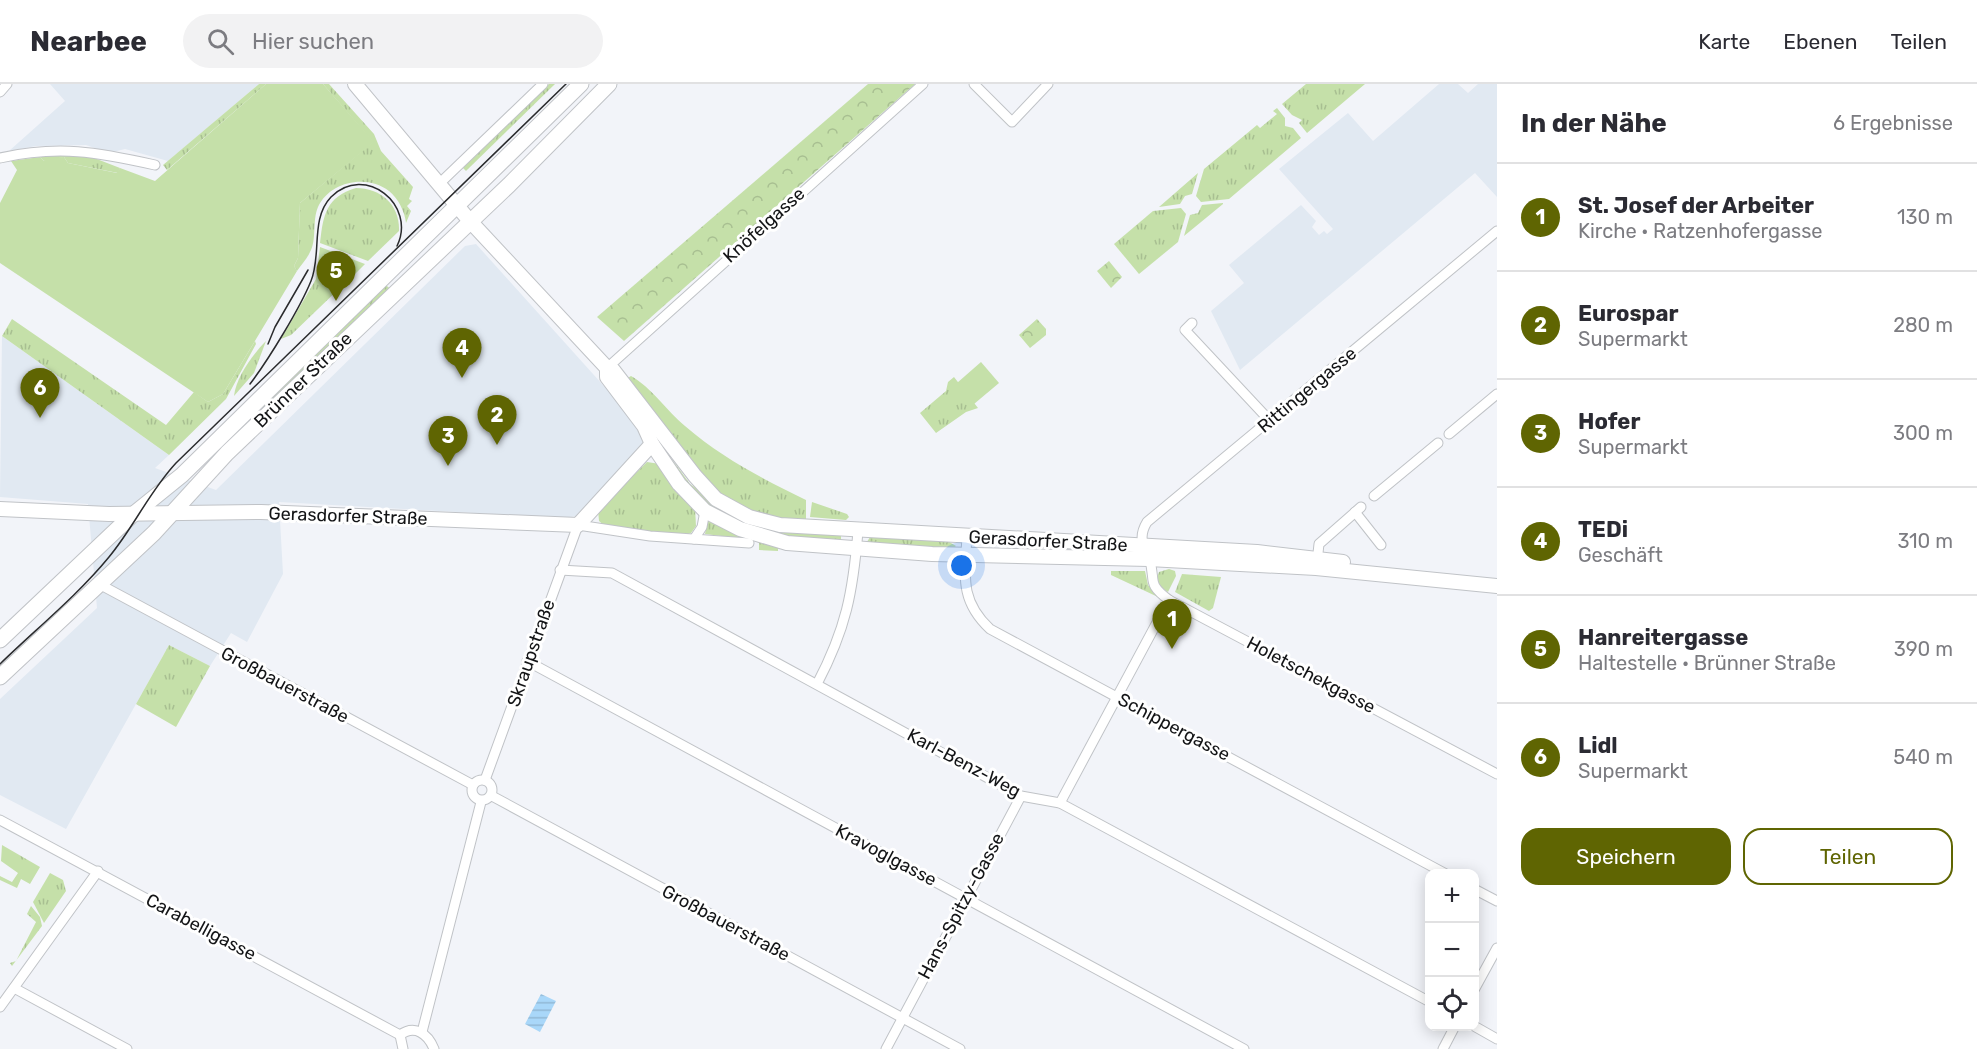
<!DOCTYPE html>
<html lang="de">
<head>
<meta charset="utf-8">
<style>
	:root { --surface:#fff; --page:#f2f2f3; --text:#2b2b33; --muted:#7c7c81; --line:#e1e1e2; --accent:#5f6502 }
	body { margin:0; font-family:Rubik,sans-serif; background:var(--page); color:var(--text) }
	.controls { position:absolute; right:18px; bottom:18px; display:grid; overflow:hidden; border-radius:12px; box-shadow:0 3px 15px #0003 }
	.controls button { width:54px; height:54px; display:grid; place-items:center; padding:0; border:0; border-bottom:2px solid var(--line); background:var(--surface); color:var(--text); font:30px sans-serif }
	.you { position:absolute; left:962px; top:482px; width:21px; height:21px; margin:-15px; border:4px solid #fff; border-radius:50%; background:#1a73e8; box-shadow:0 0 0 9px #1a73e833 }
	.badge { display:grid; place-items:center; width:39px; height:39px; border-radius:50%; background:var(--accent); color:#fff; font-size:20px; font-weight:700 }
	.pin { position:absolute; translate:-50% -50px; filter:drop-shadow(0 2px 3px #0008) }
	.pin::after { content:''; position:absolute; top:32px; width:21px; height:18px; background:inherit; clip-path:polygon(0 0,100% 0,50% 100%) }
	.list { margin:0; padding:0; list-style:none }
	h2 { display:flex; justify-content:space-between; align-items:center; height:78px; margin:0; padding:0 24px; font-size:26px }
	h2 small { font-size:20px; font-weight:400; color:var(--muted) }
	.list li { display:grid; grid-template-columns:39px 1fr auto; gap:18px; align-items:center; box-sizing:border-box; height:108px; padding:0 24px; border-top:2px solid var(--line) }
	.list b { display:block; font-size:22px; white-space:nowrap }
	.list p { margin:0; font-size:20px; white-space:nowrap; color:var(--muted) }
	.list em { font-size:20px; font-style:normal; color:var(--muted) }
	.actions { display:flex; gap:12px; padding:18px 24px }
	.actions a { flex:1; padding:14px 0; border:2px solid var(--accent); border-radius:18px; text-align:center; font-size:21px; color:var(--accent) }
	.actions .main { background:var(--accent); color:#fff }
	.icon { flex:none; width:33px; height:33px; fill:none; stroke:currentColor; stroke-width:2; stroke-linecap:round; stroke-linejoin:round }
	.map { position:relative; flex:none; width:1497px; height:965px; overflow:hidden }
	header { display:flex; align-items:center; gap:36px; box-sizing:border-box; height:84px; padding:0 30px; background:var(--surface); border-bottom:2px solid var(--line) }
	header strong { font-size:28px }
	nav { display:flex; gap:33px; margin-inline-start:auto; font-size:21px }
	.search { width:420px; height:54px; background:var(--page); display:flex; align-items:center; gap:15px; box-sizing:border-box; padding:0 21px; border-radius:33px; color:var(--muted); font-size:22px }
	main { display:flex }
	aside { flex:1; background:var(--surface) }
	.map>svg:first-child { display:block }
	.built { fill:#e1e9f2 }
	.grass { fill:url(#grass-tufts) }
	.forest { fill:url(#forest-crowns) }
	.garden { fill:#c5e0a9 }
	.water { fill:url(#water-rules) }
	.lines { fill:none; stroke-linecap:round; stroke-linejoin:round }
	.street-casing { stroke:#c0c3c7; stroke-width:11 }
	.secondary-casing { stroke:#c0c3c7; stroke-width:16 }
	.primary-casing { stroke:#c0c3c7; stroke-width:17 }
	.street { stroke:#fff; stroke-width:9 }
	.secondary { stroke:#fff; stroke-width:14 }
	.primary { stroke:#fff; stroke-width:15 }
	.tram { stroke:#2a2b2d; stroke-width:1.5 }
	.labels { text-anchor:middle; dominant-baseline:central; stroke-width:6; stroke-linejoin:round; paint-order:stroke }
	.street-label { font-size:18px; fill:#131416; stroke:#fff }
</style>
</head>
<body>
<header>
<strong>Nearbee</strong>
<div class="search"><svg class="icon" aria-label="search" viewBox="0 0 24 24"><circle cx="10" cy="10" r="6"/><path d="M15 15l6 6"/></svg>Hier suchen</div>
<nav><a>Karte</a><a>Ebenen</a><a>Teilen</a></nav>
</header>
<main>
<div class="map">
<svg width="1497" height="965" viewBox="0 0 1497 965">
	<defs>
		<pattern id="grass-tufts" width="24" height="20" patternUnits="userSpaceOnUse" patternTransform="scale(1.5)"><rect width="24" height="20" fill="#c5e0a9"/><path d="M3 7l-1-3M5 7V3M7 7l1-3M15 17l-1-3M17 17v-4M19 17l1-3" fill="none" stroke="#a8bf91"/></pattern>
		<pattern id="forest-crowns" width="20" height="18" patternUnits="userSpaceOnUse" patternTransform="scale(1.5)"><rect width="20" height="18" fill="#c5e0a9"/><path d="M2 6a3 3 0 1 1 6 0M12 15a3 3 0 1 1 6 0" fill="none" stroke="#a8bf91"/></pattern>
		<pattern id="water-rules" width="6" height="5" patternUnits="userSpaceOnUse" patternTransform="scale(1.5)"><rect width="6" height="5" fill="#a9d7f9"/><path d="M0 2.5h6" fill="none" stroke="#91b8d5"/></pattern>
	</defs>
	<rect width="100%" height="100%" fill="#f2f4f9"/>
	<!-- built -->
	<g class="built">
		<polygon points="50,0 259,0 168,77 125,65 109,69 86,61 36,62 9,67 65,17"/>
		<polygon points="1439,0 1458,0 1468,9 1478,0 1497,0 1497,113 1475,89 1240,286 1211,227 1244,199 1229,181 1301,121 1316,137 1312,143 1319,151 1324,147 1327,150 1333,145 1279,85 1348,29 1373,57"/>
		<polygon points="476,160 638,340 647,378 598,426 598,429 563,434 279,418 283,490 247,558 231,549 210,582 169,561 66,745 0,711 0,615 97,524 88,420 0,413 2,252 169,371 155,384 216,406 465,162"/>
	</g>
	<!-- grass -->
	<g class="grass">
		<polygon points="259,0 266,0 167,86 163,81"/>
		<path d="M323,0h6l45,50 7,17 32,36 -4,12 3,2 -5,5 4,5 -5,12c-1,-11 -8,-25 -17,-32 -22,-17 -59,-10 -71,16 -6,14 -1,33 -8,45 -3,7 -9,13 -13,19l-3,-5 4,-8 2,-55 73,-61z"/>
		<polygon points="549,0 555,0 466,87 463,84"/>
		<polygon points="1306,0 1365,0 1307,49 1299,39 1302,36 1292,31 1282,20"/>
		<polygon points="1277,24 1285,34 1285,42 1293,44 1301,54 1229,115 1201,118 1196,112 1204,85 1257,41 1260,44 1277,30 1273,27"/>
		<polygon points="47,71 89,72 120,84 118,89 68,79 64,73 44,77 40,73"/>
		<polygon points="1198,89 1192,110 1185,112 1180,120 1159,123"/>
		<path d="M356,104c25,0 44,17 43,43l-31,30 -48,-18c3,-28 6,-46 36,-55z"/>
		<polygon points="1223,119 1223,120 1184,152 1190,131 1198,129 1202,121"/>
		<polygon points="1181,124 1186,130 1178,158 1139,190 1114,160 1153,127"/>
		<polygon points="320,163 365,180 352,193 350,191 342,198 344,200 291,251 281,255 316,195"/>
		<polygon points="386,201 389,204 374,223 263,325 260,323"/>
		<polygon points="12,235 166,341 194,308 208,318 223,310 255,257 256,260 226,315 169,371 2,252"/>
		<path d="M266,257l-12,32 -20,23c2,-19 19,-42 32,-55z"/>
		<path d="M631,292c20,11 36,35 54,50 37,32 78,53 121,74v22l-36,-2 -52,-24 -92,-117z"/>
		<polygon points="954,293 978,324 966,328 936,349 920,329 946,307 948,298"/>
		<polygon points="671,374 690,400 732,429 841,451 841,459 814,459 743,442 697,415"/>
		<polygon points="647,378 660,380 695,423 696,442 691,449 682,452 605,442 599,437 598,426"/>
		<polygon points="812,418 847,430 849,433 846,436 810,433"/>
		<polygon points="708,434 778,460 778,467 759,466 759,459 754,456 705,450"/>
		<polygon points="877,452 946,456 956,462 952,465 867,458 870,453"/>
		<path d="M1169,485l6,2 1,5 -8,16c-9,-5 -13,-11 -9,-20z"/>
		<polygon points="1111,487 1145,487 1148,501 1158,513 1111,491"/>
		<polygon points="1182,490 1221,493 1213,524 1209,527 1175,508"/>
		<polygon points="169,561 210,582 176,643 136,620"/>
		<polygon points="2,761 40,783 30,800 21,795 17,804 0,796 0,792 12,798 18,789 1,777"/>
		<polygon points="50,789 63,796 66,807 44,839 33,818"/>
		<polygon points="31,822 40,833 42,842 12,882 10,879 16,877 36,838 27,830"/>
	</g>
	<!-- forest -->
	<g class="forest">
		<polygon points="868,0 915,0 624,257 597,233"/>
		<polygon points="1109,177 1122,193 1111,204 1097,187"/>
		<polygon points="1037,235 1046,245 1046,251 1030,264 1019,251"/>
	</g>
	<!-- garden -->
	<g class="garden">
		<polygon points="266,0 323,0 374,58 300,119 298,174 294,182 297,187 223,310 208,318 0,179 0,119 17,86 11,77 40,73 44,77 48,74 64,73 68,79 117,89 120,84 155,97"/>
		<polygon points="981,278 999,299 974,320 957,299"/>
	</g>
	<!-- water -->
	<polygon class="water" points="541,910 556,917 540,948 525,940"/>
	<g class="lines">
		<!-- street casing -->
		<g class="street-casing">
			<g id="street">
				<polyline points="974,0 1012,38 1048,0"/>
				<polyline points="0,8 7,0"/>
				<path d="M0,74c59,-13 97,-6 155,7"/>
				<polyline points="440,99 543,0"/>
				<path d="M1497,147l-350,291c-9,15 -4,22 2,36 8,23 -4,24 20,42l328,174"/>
				<polyline points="1192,239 1185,246 1270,337"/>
				<polyline points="607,284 923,0"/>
				<polyline points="1449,350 1497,310"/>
				<polyline points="1374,412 1438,359"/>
				<polyline points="1355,428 1381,461"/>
				<path d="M967,452c-2,39 -8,64 23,93l456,245"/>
				<polyline points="694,455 702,443 705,427"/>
				<polyline points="1317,478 1319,460 1361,423"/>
				<polyline points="560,486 612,489 1021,712 1060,719 1430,918"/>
				<polyline points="99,500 473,701"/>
				<polyline points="527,577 1244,965"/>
				<path d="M817,600c29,-55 36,-92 41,-153"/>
				<circle cx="482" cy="706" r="10"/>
				<polyline points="485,696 578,441 650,452 749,459"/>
				<polyline points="492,712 960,965"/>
				<polyline points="1060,719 1169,516"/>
				<polyline points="0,736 400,951"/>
				<polyline points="1474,805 1497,817"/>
				<polyline points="14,904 127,965"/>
				<polyline points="1474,906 1497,864"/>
				<polyline points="0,923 98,787"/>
				<polyline points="1474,942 1497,955"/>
				<polyline points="422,948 481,718"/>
				<path d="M400,951c15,-11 28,-1 34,14"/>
				<polyline points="400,951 403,965"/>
				<polyline points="886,965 1021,712"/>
				<polyline points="1443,965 1455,942"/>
			</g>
		</g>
		<!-- secondary casing -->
		<g class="secondary-casing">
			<g id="secondary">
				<polyline points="355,0 469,136 607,284 607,293 644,342 652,360 679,400 705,427 740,445 787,459 932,470 1149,475 1316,484 1497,502"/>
				<polyline points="607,284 613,286 695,392 716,415 749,433 780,441 1257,468 1343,478"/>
				<polyline points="0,425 109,430 261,428 578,441 652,360"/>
			</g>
		</g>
		<!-- primary casing -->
		<g class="primary-casing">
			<g id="primary">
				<polyline points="0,556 130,433 182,391 581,0"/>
				<polyline points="0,593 154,449 227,369 509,101 609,0"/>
			</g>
		</g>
		<!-- street -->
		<use href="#street" class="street"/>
		<!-- secondary -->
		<use href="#secondary" class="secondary"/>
		<!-- primary -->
		<use href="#primary" class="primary"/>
		<!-- tram -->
		<g class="tram">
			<polyline points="268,260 275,243 308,186"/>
			<path d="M250,300c19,-25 50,-76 61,-103 11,-27 -1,-62 20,-84 34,-34 86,8 66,49"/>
			<path d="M0,580c36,-35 77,-68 109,-107 25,-30 40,-65 67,-94l390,-379"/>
		</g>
	</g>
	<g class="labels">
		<!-- street labels -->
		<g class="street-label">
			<text transform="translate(764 141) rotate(-42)">Knöfelgasse</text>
			<text transform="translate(303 296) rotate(-44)">Brünner Straße</text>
			<text transform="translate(1307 306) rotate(-40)">Rittingergasse</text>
			<text transform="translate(348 432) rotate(2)">Gerasdorfer Straße</text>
			<text transform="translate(1048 457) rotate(3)">Gerasdorfer Straße</text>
			<text transform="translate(531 569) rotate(-71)">Skraupstraße</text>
			<text transform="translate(1311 591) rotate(28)">Holetschekgasse</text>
			<text transform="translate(285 601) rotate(28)">Großbauerstraße</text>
			<text transform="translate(1174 643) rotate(28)">Schippergasse</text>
			<text transform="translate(964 679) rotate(28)">Karl-Benz-Weg</text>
			<text transform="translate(886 771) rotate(28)">Kravoglgasse</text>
			<text transform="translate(961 822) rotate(-62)">Hans-Spitzy-Gasse</text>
			<text transform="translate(726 839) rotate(28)">Großbauerstraße</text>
			<text transform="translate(201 843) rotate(28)">Carabelligasse</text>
		</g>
	</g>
</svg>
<div class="controls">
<button>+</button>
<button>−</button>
<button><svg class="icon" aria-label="locate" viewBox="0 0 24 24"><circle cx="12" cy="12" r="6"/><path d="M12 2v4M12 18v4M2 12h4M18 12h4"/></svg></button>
</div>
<div class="you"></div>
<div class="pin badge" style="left:1172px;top:565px">1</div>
<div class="pin badge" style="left:497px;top:361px">2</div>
<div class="pin badge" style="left:448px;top:382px">3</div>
<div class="pin badge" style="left:462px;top:294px">4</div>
<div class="pin badge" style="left:336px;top:217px">5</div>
<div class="pin badge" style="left:40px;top:334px">6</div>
</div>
<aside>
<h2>In der Nähe<small>6 Ergebnisse</small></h2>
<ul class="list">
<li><span class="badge">1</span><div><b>St. Josef der Arbeiter</b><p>Kirche · Ratzenhofergasse</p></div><em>130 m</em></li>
<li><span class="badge">2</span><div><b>Eurospar</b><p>Supermarkt</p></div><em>280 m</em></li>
<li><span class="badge">3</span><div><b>Hofer</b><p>Supermarkt</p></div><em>300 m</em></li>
<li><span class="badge">4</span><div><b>TEDi</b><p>Geschäft</p></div><em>310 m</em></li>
<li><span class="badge">5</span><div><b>Hanreitergasse</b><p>Haltestelle · Brünner Straße</p></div><em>390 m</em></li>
<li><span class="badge">6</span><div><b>Lidl</b><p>Supermarkt</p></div><em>540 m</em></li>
</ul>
<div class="actions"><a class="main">Speichern</a><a>Teilen</a></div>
</aside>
</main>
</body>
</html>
